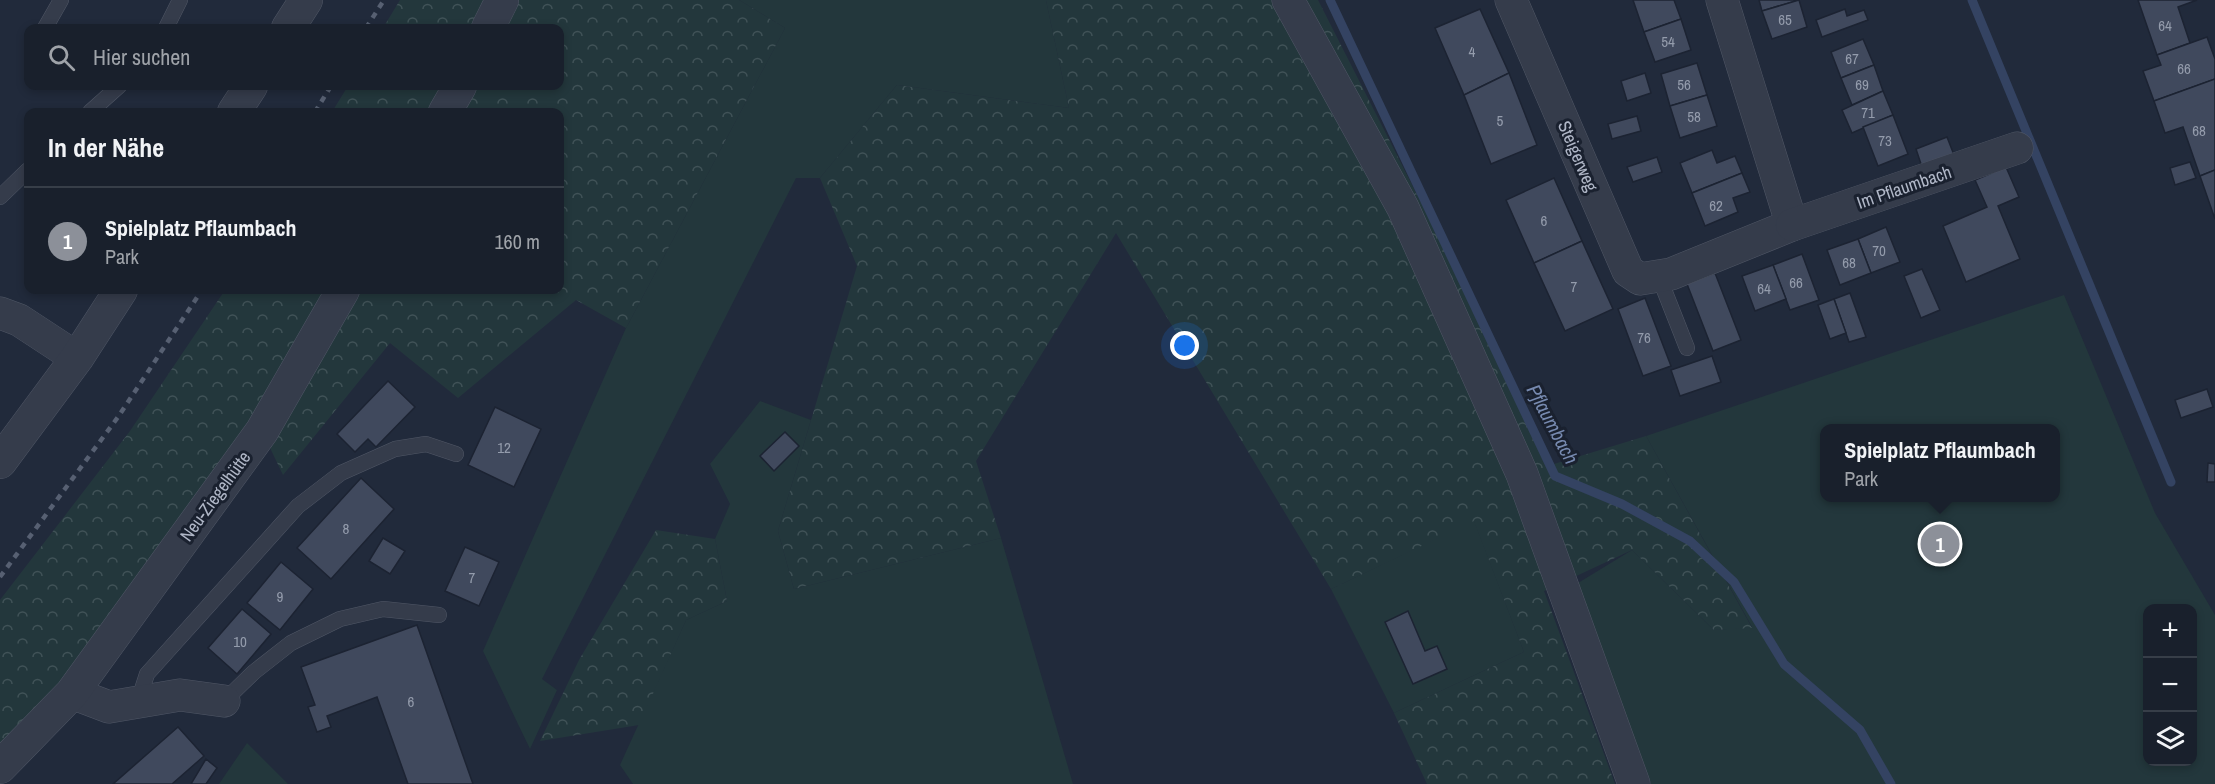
<!DOCTYPE html>
<html lang="de">
<head>
<meta charset="utf-8">
<style>
	:root { --surface:#19202c; --page:#222834; --text:#f1f3f6; --muted:#9fa3a9; --line:#373e48; --accent:#8c9099 }
	body { margin:0; font-family:"Archivo Narrow",sans-serif; background:var(--page); color:var(--text) }
	.controls { position:absolute; right:18px; bottom:18px; display:grid; overflow:hidden; border-radius:12px; box-shadow:0 3px 9px #0003 }
	.controls button { width:54px; height:54px; display:grid; place-items:center; padding:0; border:0; border-bottom:2px solid var(--line); background:var(--surface); color:var(--text); font:30px sans-serif }
	.you { position:absolute; left:1185px; top:346px; width:21px; height:21px; margin:-15px; border:4px solid #fff; border-radius:50%; background:#1a73e8; box-shadow:0 0 0 9px #1a73e833 }
	.badge { display:grid; place-items:center; width:39px; height:39px; border-radius:50%; background:var(--accent); color:#fff; font-size:20px; font-weight:700 }
	.pin { position:absolute; translate:-50% -50%; border:3px solid #fff; box-shadow:0 2px 6px #0006 }
	.popup { position:absolute; left:1820px; top:424px; width:240px; height:78px; box-sizing:border-box; display:grid; place-content:center; border-radius:12px; background:var(--surface); filter:drop-shadow(0 2px 4px #0005); font-size:20px; white-space:nowrap; color:var(--muted) }
	.popup b { font-size:22px; color:var(--text) }
	.popup::after { content:''; position:absolute; left:50%; top:100%; margin-left:-12px; border:12px solid transparent; border-top-color:var(--surface) }
	.list { margin:0; padding:0; list-style:none }
	h2 { display:flex; justify-content:space-between; align-items:center; height:78px; margin:0; padding:0 24px; font-size:26px }
	h2 small { font-size:20px; font-weight:400; color:var(--muted) }
	.list li { display:grid; grid-template-columns:39px 1fr auto; gap:18px; align-items:center; box-sizing:border-box; height:108px; padding:0 24px; border-top:2px solid var(--line) }
	.list b { display:block; font-size:22px; white-space:nowrap }
	.list p { margin:0; font-size:20px; white-space:nowrap; color:var(--muted) }
	.list em { font-size:20px; font-style:normal; color:var(--muted) }
	.icon { flex:none; width:33px; height:33px; fill:none; stroke:currentColor; stroke-width:2; stroke-linecap:round; stroke-linejoin:round }
	.map { position:relative; flex:none; width:2215px; height:784px; overflow:hidden }
	.search { position:absolute; background:var(--surface); box-shadow:0 3px 9px #0003; left:24px; top:24px; width:540px; height:66px; display:flex; align-items:center; gap:15px; box-sizing:border-box; padding:0 21px; border-radius:12px; color:var(--muted); font-size:22px }
	.panel { position:absolute; background:var(--surface); box-shadow:0 3px 9px #0003; left:24px; top:108px; width:540px; height:186px; border-radius:12px }
	.map>svg:first-child { display:block }
	.green { fill:#23373c; fill-rule:evenodd }
	.forest { fill:url(#forest-crowns) }
	.lines { fill:none; stroke-linecap:round; stroke-linejoin:round }
	.stream { stroke:#344362; stroke-width:9 }
	.building { fill:#40495d; stroke:#1c2332; stroke-width:1.5 }
	.service-casing { stroke:#505766; stroke-width:16 }
	.minor-casing { stroke:#505766; stroke-width:33 }
	.tertiary-casing { stroke:#505766; stroke-width:34 }
	.service { stroke:#353c4b; stroke-width:15 }
	.minor { stroke:#353c4b; stroke-width:32 }
	.tertiary { stroke:#353c4b; stroke-width:33 }
	.rail { stroke:#576072; stroke-width:4.5; stroke-dasharray:6 6; stroke-linecap:butt }
	.labels { text-anchor:middle; dominant-baseline:central; stroke-width:6; stroke-linejoin:round; paint-order:stroke }
	.number-label { font-size:15px; fill:#949cac }
	.street-label { font-size:18px; fill:#b0b7c7; stroke:#1a212f }
	.water-label { font-size:20px; font-style:italic; fill:#778ab0; stroke:#1a212f }
</style>
</head>
<body>
<div class="map">
<svg width="2215" height="784" viewBox="0 0 2215 784">
	<defs>
		<pattern id="forest-crowns" width="20" height="18" patternUnits="userSpaceOnUse" patternTransform="scale(1.5)"><rect width="20" height="18" fill="#23373c"/><path d="M2 6a3 3 0 1 1 6 0M12 15a3 3 0 1 1 6 0" fill="none" stroke="#405257"/></pattern>
	</defs>
	<rect width="100%" height="100%" fill="#212a3b"/>
	<!-- green -->
	<g class="green">
		<polygon points="739,0 1046,0 1069,108 897,85 820,178 796,178 542,679 557,690 530,749 483,651 626,328 785,28"/>
		<path d="M2064,295l91,218 60,102v169h-564l-73,-201 54,-33 82,80 38,-3 -106,-191zM1824,428h232v70h-232zM2148,608h44v154h-44z"/>
		<polygon points="760,401 811,420 778,531 794,589 1001,538 1073,784 633,784 620,765 686,620 727,601 715,539 730,504 710,464"/>
		<polygon points="1474,520 1524,652 1394,713 1331,589"/>
		<polygon points="247,743 288,784 219,784"/>
	</g>
	<!-- forest -->
	<g class="forest">
		<polygon points="400,0 739,0 785,28 626,328 576,300 458,398 390,343 283,475 262,431 338,290 560,290 560,112 332,112 348,86 560,86 560,28 383,28"/>
		<polygon points="1046,0 1318,0 1554,464 1646,436 1752,628 1714,630 1632,550 1544,591 1615,784 1427,784 1394,713 1524,652 1474,521 1331,589 1116,233 976,461 1001,538 794,589 778,531 857,266 820,178 897,85 1069,108"/>
		<polygon points="225,290 330,290 250,427 61,687 0,747 0,600 130,431"/>
		<polygon points="656,530 715,539 727,601 686,620 639,725 540,741 579,660"/>
	</g>
	<g class="lines">
		<!-- stream -->
		<g class="stream">
			<polyline points="1330,0 1555,476 1622,504 1690,541 1734,582 1784,664 1860,730 1891,784"/>
			<polyline points="1972,0 2171,482"/>
		</g>
	</g>
	<!-- building -->
	<g class="building">
		<polygon points="1633,0 1674,0 1681,19 1644,32"/>
		<polygon points="1759,0 1799,0 1762,11"/>
		<polygon points="1799,0 1807,27 1772,39 1762,11"/>
		<polygon points="2138,0 2197,0 2178,7 2190,43 2157,55"/>
		<polygon points="1480,9 1509,73 1464,95 1435,28"/>
		<polygon points="1845,9 1847,16 1864,10 1868,20 1822,37 1816,20"/>
		<polygon points="1681,19 1691,50 1655,62 1644,32"/>
		<polygon points="2207,37 2215,59 2215,79 2154,101 2143,71 2161,65 2157,55"/>
		<polygon points="1863,39 1874,65 1841,78 1831,52"/>
		<polygon points="1697,63 1707,95 1670,106 1661,74"/>
		<polygon points="1874,65 1883,91 1852,105 1841,78"/>
		<polygon points="1509,73 1537,145 1491,164 1464,95"/>
		<polygon points="1645,73 1651,93 1627,101 1621,81"/>
		<polygon points="2215,79 2215,170 2200,176 2183,127 2165,133 2154,101"/>
		<polygon points="1883,91 1893,115 1852,133 1842,110"/>
		<polygon points="1707,95 1717,126 1680,138 1670,106"/>
		<polygon points="1893,115 1908,154 1878,166 1863,127"/>
		<polygon points="1637,116 1641,131 1612,139 1608,124"/>
		<polygon points="1947,137 1954,155 1922,167 1916,149"/>
		<polygon points="1712,150 1717,163 1735,156 1742,173 1692,193 1680,163"/>
		<polygon points="1657,157 1662,172 1633,182 1627,167"/>
		<polygon points="2190,162 2196,178 2175,185 2170,168"/>
		<polygon points="2006,167 2019,197 1998,206 2020,259 1966,282 1943,226 1987,207 1975,180"/>
		<polygon points="2215,170 2215,219 2200,176"/>
		<polygon points="1742,173 1750,192 1733,198 1738,212 1705,226 1692,193"/>
		<polygon points="1554,178 1582,241 1534,263 1506,200"/>
		<polygon points="1886,227 1900,262 1871,273 1858,239"/>
		<polygon points="1858,239 1871,273 1840,285 1827,250"/>
		<polygon points="1582,241 1613,309 1565,331 1534,263"/>
		<polygon points="1802,254 1819,300 1790,310 1773,265"/>
		<polygon points="1773,265 1786,299 1755,311 1742,276"/>
		<polygon points="1922,269 1940,310 1921,318 1904,276"/>
		<polygon points="1715,273 1741,340 1713,351 1687,284"/>
		<polygon points="1850,293 1866,337 1849,342 1834,299"/>
		<polygon points="1645,298 1671,366 1643,376 1618,309"/>
		<polygon points="1834,299 1846,333 1830,339 1818,305"/>
		<polygon points="1712,356 1721,382 1680,396 1671,370"/>
		<polygon points="388,381 415,407 376,447 368,439 355,452 337,434"/>
		<polygon points="2207,389 2213,407 2181,418 2175,400"/>
		<polygon points="495,407 541,429 514,487 468,465"/>
		<polygon points="785,432 799,446 774,471 760,456"/>
		<polygon points="2208,463 2215,464 2215,482 2207,482"/>
		<polygon points="361,478 394,509 331,579 297,548"/>
		<polygon points="383,538 405,551 390,574 369,561"/>
		<polygon points="465,547 499,562 479,606 445,591"/>
		<polygon points="281,562 313,589 280,630 247,603"/>
		<polygon points="242,609 271,634 237,674 208,648"/>
		<polygon points="1408,611 1425,651 1437,646 1447,669 1413,684 1385,622"/>
		<polygon points="417,625 473,784 408,784 377,697 327,716 331,727 317,732 308,707 315,705 301,667"/>
		<polygon points="178,727 204,756 172,784 113,784"/>
		<polygon points="206,759 217,768 206,784 191,784"/>
	</g>
	<g class="lines">
		<!-- service casing -->
		<g class="service-casing">
			<g id="service">
				<polyline points="45,28 61,0"/>
				<polyline points="166,28 180,0"/>
				<polyline points="90,112 119,86"/>
				<polyline points="0,197 28,170"/>
				<polyline points="1659,277 1687,348"/>
				<polyline points="224,701 254,672 291,643 340,619 383,609 439,615"/>
				<polyline points="138,702 147,674 298,506 341,473 395,449 426,444 456,454"/>
			</g>
		</g>
		<!-- minor casing -->
		<g class="minor-casing">
			<g id="minor">
				<polyline points="1288,0 1403,208 1522,474 1634,784"/>
				<polyline points="1511,0 1628,271 1640,279 1671,274 1792,225 1722,0"/>
				<polyline points="1792,225 2017,148"/>
				<polyline points="0,313 19,320 77,358"/>
				<polyline points="72,693 109,707 180,695 224,701"/>
			</g>
		</g>
		<!-- tertiary casing -->
		<g class="tertiary-casing">
			<g id="tertiary">
				<polyline points="288,28 306,0"/>
				<polyline points="488,28 502,0"/>
				<polyline points="234,112 251,86"/>
				<polyline points="445,112 460,86"/>
				<polyline points="0,462 77,358 121,290"/>
				<polyline points="0,767 72,693 262,431 343,290"/>
			</g>
		</g>
		<!-- service -->
		<use href="#service" class="service"/>
		<!-- minor -->
		<use href="#minor" class="minor"/>
		<!-- tertiary -->
		<use href="#tertiary" class="tertiary"/>
		<!-- rail -->
		<g class="rail">
			<polyline points="366,28 384,0"/>
			<polyline points="315,112 331,86"/>
			<polyline points="0,577 118,417 202,290"/>
		</g>
	</g>
	<g class="labels">
		<!-- number labels -->
		<g class="number-label">
			<text x="1785" y="19">65</text>
			<text x="2165" y="25">64</text>
			<text x="1668" y="41">54</text>
			<text x="1472" y="51">4</text>
			<text x="1852" y="58">67</text>
			<text x="2184" y="68">66</text>
			<text x="1684" y="84">56</text>
			<text x="1862" y="84">69</text>
			<text x="1868" y="112">71</text>
			<text x="1694" y="116">58</text>
			<text x="1500" y="120">5</text>
			<text x="2199" y="130">68</text>
			<text x="1885" y="140">73</text>
			<text x="1716" y="205">62</text>
			<text x="1544" y="220">6</text>
			<text x="1879" y="250">70</text>
			<text x="1849" y="262">68</text>
			<text x="1796" y="282">66</text>
			<text x="1574" y="286">7</text>
			<text x="1764" y="288">64</text>
			<text x="1644" y="337">76</text>
			<text x="504" y="447">12</text>
			<text x="346" y="528">8</text>
			<text x="472" y="577">7</text>
			<text x="280" y="596">9</text>
			<text x="240" y="641">10</text>
			<text x="411" y="701">6</text>
		</g>
		<!-- street labels -->
		<g class="street-label">
			<text transform="translate(1578 156) rotate(67)">Steigerweg</text>
			<text transform="translate(1904 187) rotate(-19)">Im Pflaumbach</text>
			<text transform="translate(215 496) rotate(-54)">Neu-Ziegelhütte</text>
		</g>
		<!-- water labels -->
		<g class="water-label">
			<text transform="translate(1553 424) rotate(62)">Pflaumbach</text>
		</g>
	</g>
</svg>
<div class="controls">
<button>+</button>
<button>−</button>
<button><svg class="icon" aria-label="layers" viewBox="0 0 24 24"><path d="M12 4l9 5-9 5-9-5zM3 14l9 5 9-5"/></svg></button>
</div>
<div class="you"></div>
<div class="pin badge" style="left:1940px;top:544px">1</div>
<div class="popup"><b>Spielplatz Pflaumbach</b>Park</div>
<div class="search"><svg class="icon" aria-label="search" viewBox="0 0 24 24"><circle cx="10" cy="10" r="6"/><path d="M15 15l6 6"/></svg>Hier suchen</div>
<section class="panel">
<h2>In der Nähe<small></small></h2>
<ul class="list">
<li><span class="badge">1</span><div><b>Spielplatz Pflaumbach</b><p>Park</p></div><em>160 m</em></li>
</ul>
</section>
</div>
</body>
</html>
